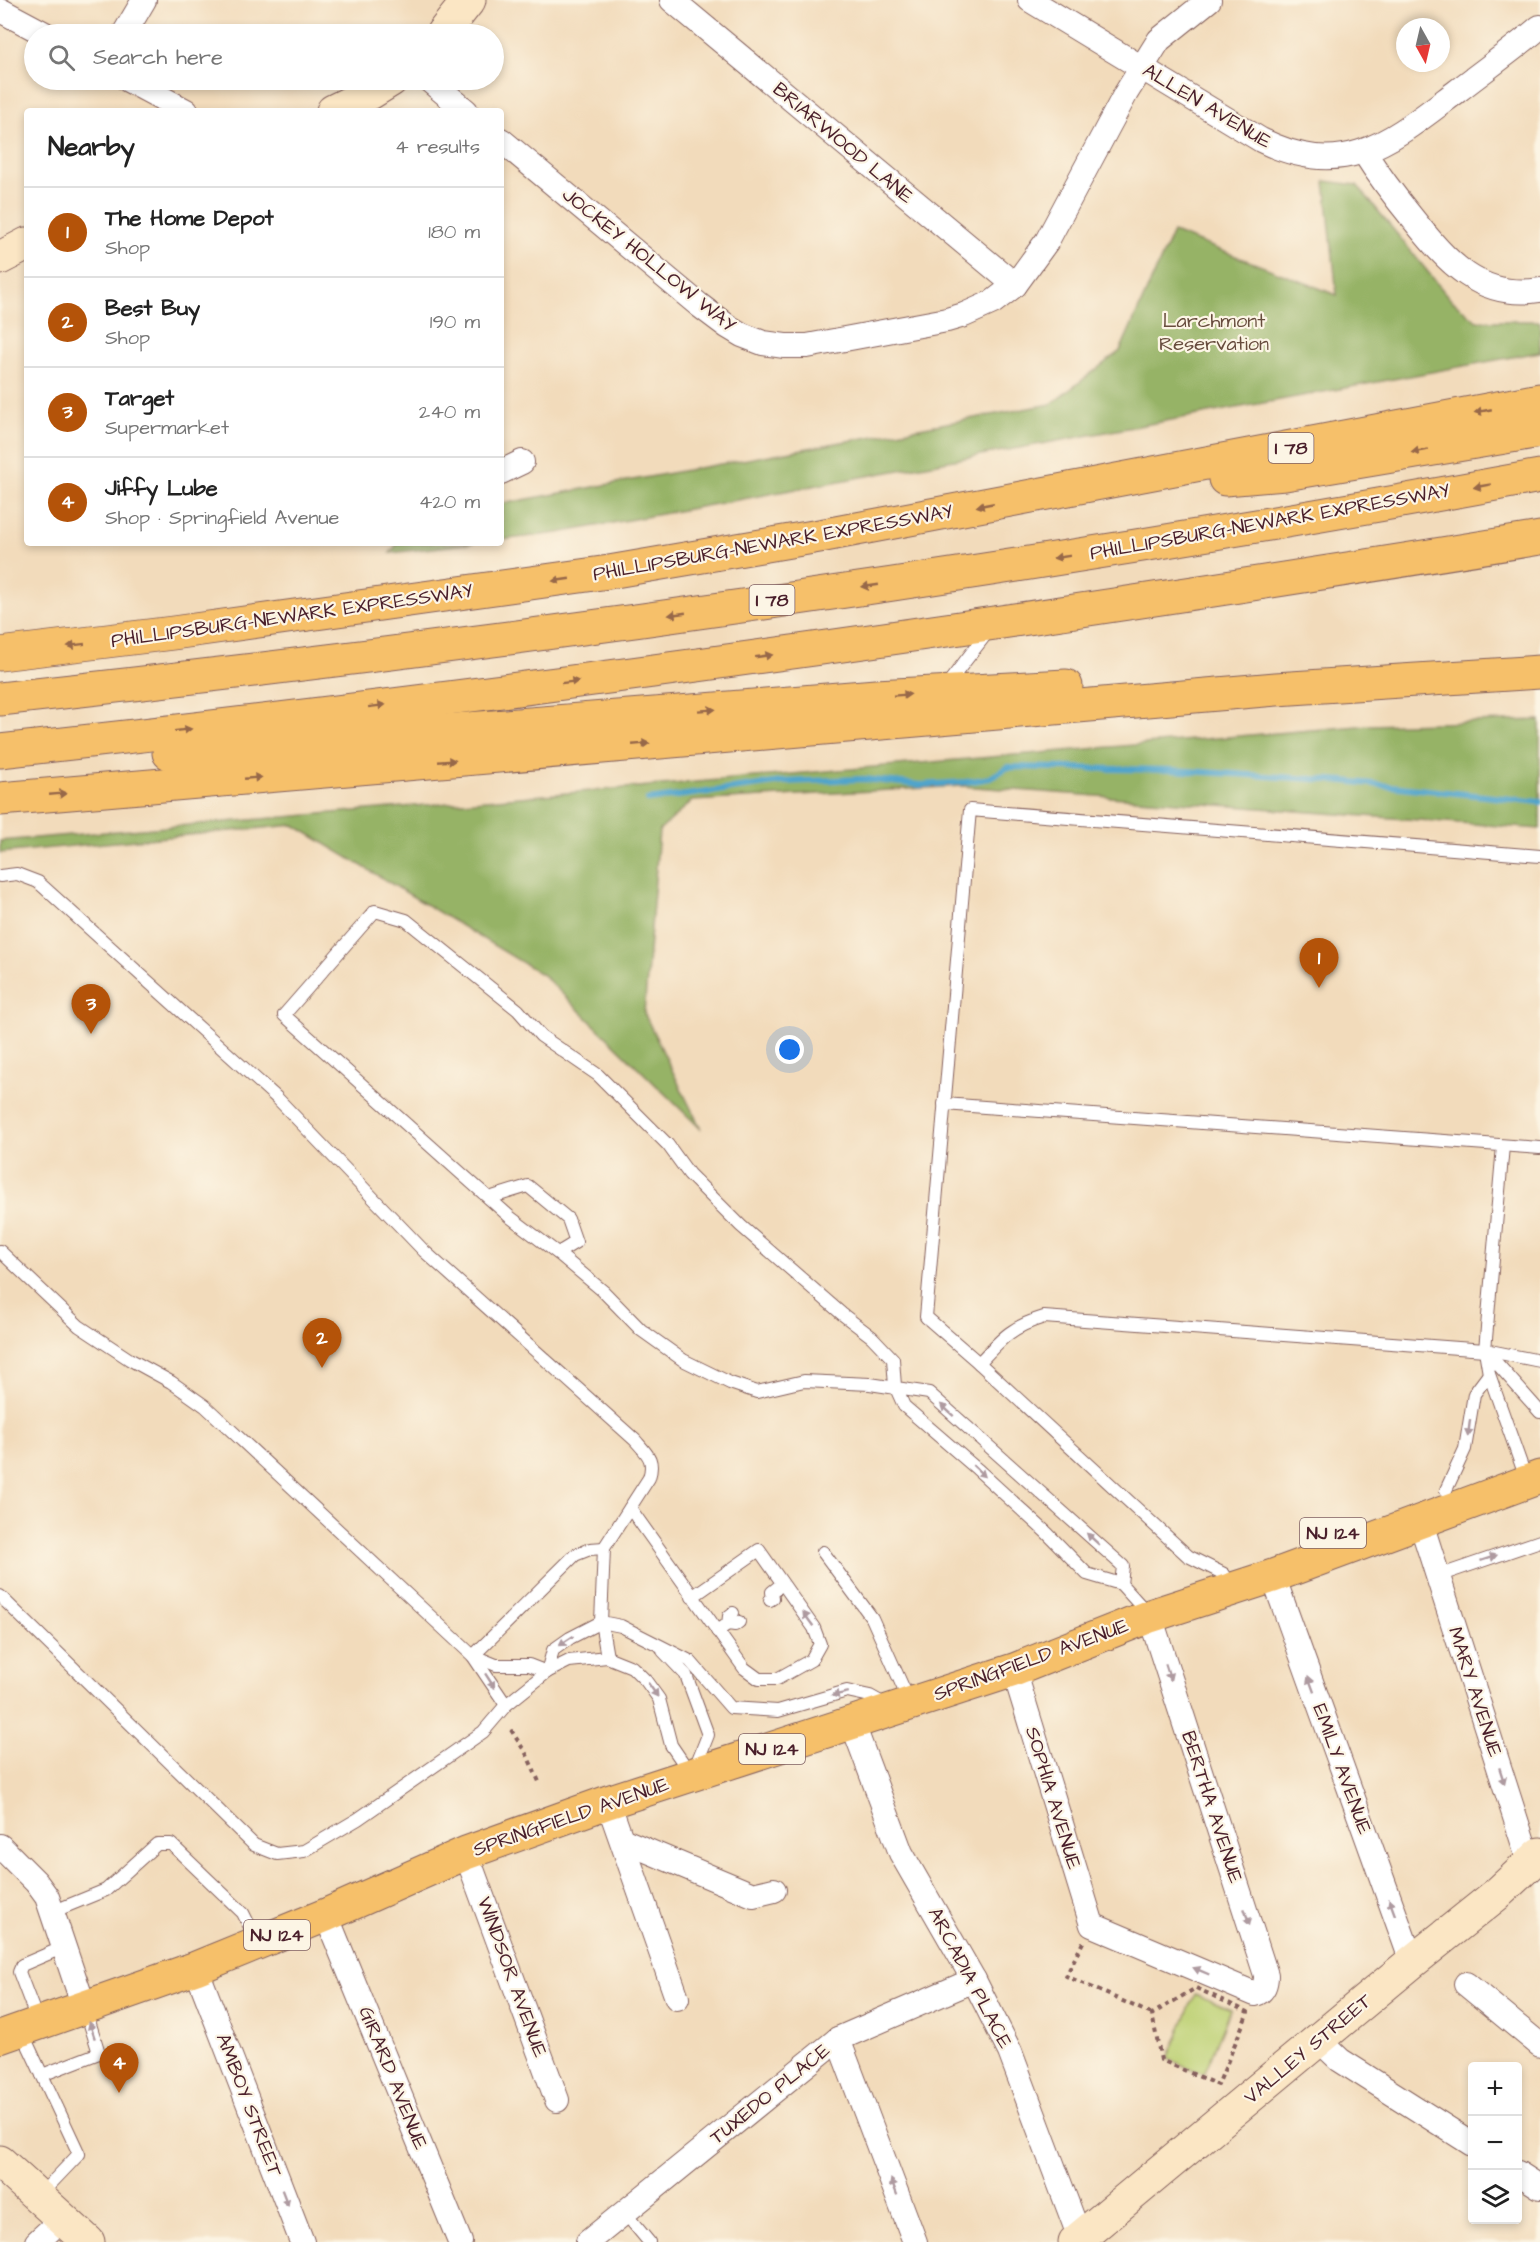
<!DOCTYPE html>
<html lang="en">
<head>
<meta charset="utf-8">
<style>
	:root { --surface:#fff; --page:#f6f6f6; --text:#222; --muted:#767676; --line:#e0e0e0; --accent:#b45309 }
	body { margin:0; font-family:"Architects Daughter",sans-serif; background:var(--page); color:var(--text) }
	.controls { position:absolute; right:18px; bottom:18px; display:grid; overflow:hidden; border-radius:6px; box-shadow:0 3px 9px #0003 }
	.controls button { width:54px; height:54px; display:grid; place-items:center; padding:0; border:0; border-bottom:2px solid var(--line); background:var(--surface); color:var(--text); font:30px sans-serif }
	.compass { position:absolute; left:1396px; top:18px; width:54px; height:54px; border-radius:50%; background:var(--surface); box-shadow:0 3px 9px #0003; rotate:172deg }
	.you { position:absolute; left:790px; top:1050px; width:21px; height:21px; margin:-15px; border:4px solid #fff; border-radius:50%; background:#1a73e8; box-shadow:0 0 0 9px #1a73e833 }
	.badge { display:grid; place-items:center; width:39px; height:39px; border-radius:50%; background:var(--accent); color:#fff; font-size:20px; font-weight:700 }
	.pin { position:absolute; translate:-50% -50px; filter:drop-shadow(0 2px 3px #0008) }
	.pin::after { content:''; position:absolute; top:32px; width:21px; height:18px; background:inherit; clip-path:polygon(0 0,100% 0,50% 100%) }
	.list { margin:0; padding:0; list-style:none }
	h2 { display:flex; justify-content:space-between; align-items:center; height:78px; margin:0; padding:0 24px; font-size:26px }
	h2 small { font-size:20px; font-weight:400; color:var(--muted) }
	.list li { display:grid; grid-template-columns:39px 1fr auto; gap:18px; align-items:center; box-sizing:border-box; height:90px; padding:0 24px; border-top:2px solid var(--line) }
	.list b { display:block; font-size:22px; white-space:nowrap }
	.list p { margin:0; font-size:20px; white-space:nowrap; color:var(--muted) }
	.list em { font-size:20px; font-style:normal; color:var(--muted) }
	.icon { flex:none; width:33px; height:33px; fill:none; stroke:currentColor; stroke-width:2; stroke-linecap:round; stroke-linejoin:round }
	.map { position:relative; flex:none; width:1540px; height:2242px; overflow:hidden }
	.search { position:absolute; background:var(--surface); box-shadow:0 3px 9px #0003; left:24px; top:24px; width:480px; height:66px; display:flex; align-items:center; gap:15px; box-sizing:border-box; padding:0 21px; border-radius:33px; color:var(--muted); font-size:22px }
	.panel { position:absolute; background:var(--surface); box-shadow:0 3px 9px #0003; left:24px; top:108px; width:480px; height:438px; border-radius:6px }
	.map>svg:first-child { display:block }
	.green { fill:#bed174; stroke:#847850; stroke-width:1.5 }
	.forest { fill:#96b366; stroke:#706948; stroke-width:1.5 }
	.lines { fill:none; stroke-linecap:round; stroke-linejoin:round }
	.stream { stroke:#50a4cc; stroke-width:6 }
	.lane-casing { stroke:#85615d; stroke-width:14 }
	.street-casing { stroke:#85615d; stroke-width:26 }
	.secondary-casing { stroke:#85615d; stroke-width:35 }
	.primary-casing { stroke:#85615d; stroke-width:35 }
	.highway-casing { stroke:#85615d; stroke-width:35 }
	.path { stroke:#85615d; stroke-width:4; stroke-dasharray:4.5 4.5; stroke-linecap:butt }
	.lane { stroke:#fff; stroke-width:12 }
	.street { stroke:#fff; stroke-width:24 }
	.secondary { stroke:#fbe6c4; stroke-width:33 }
	.primary { stroke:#f6c06b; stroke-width:33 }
	.highway { stroke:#f6c06b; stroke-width:33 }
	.oneway { fill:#976748 }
	.oneway2 { fill:#ae9aa0 }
	.labels { text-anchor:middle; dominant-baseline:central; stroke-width:4.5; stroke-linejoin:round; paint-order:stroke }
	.shield { fill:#fcf5e5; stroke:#7f5f63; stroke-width:1.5 }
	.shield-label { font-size:18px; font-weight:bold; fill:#4a1f2b }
	.street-label { font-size:20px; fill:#4a1f2b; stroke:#fcf5e5 }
	.park-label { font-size:20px; fill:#674c3d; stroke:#fcf5e5 }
</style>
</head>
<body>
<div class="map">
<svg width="1540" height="2242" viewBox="0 0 1540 2242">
	<rect width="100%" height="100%" fill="#fcf5e5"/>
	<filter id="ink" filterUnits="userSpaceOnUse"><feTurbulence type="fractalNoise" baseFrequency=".0167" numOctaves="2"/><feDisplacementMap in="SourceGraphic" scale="12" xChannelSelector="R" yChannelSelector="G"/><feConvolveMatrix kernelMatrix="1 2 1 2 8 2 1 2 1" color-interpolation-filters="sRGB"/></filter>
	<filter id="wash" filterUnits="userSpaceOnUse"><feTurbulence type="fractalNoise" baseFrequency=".008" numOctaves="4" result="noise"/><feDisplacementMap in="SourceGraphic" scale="24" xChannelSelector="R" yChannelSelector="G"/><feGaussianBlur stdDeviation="1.35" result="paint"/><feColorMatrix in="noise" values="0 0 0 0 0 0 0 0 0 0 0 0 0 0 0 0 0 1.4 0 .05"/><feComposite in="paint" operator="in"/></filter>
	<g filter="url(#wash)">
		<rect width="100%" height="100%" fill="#f2dbbb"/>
		<!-- green -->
		<polygon class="green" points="1195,1994 1231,2009 1204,2074 1168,2059"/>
		<!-- forest -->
		<g class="forest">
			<polygon points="1325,181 1357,185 1450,299 1477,321 1540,321 1540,352 558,533 501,540 501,504 1051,404 1120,351 1173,232 1337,295"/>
			<polygon points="398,543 474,543 390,553"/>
			<polygon points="1540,720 1540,829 962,786 692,801 659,831 644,1013 701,1129 543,975 294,825 0,853 0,841 1370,725"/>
		</g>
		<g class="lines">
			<!-- stream -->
			<polyline class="stream" points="648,800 783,782 864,779 921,785 966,782 990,778 1008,767 1171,770 1344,781 1540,802"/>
		</g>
	</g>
	<g filter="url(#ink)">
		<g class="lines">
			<!-- lane casing -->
			<g class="lane-casing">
				<g id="lane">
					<polyline points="946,686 990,629"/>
					<path d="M0,876l17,-2 21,8 239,216 147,153 211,189c12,14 20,19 14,38l-45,70 -3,74 6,35"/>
					<polyline points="944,1104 1540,1148"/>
					<polyline points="1503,1146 1485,1350 1489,1374 1527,1481"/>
					<polyline points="489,1198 528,1186 568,1219 576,1242 558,1253"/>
					<polyline points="0,1251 79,1326 129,1359 171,1382 205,1406 473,1656 506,1705"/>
					<polyline points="1486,1351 1540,1412"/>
					<path d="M979,1363c23,-25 32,-36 65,-46l441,33 55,11"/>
					<polyline points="1446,1490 1465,1449 1474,1394 1489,1374"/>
					<polyline points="630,1508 744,1668 759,1679 777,1679 811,1660 820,1644 814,1628 759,1550 692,1597"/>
					<polyline points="823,1552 872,1618 910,1703"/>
					<polyline points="1224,1574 1188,1556 979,1363 926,1317 970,810 1540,856"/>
					<polyline points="1438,1576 1540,1541"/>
					<polyline points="1121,1584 1123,1566 929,1393 870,1384 804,1381 757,1392 730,1383 683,1360 641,1330 603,1291 560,1255 510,1217 284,1015 375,911 406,920 518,1010 541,1036 598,1075 668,1145 689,1174 741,1226 842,1314 872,1337 893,1359 895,1386 904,1406 977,1469 1047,1533 1087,1574 1121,1584 1149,1615"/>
					<polyline points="0,1596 254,1845 277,1854 304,1851 358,1819 483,1732 506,1705 547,1672 569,1661 607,1657 632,1667 646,1681 659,1699 671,1745 690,1773"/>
					<polyline points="770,1600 773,1598 772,1592 782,1584"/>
					<polyline points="728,1624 729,1616 733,1613"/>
					<polyline points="717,1631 728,1624 735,1625 739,1622"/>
					<polyline points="663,1651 686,1675 708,1735 694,1770"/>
					<polyline points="473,1656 575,1555 590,1549 604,1548"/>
					<polyline points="474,1656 496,1665 529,1665 547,1672"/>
					<polyline points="547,1672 553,1650 570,1638 601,1622 621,1626 690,1661 731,1708 778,1711 847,1691 870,1696 888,1706"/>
					<polyline points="52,1912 106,1890 157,1844 171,1844 243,1913 257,1941"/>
					<polyline points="38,2022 19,1972 22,1965 64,1947"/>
					<polyline points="21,2030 79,2154 39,2196"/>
					<polyline points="42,2075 99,2053 85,2008"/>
					<polyline points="624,2212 649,2242"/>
				</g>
			</g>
			<!-- street casing -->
			<g class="street-casing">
				<g id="street">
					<polyline points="672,0 1015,285"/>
					<path d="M1030,0l231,140c84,42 130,1 195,-48 28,-22 57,-42 84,-65"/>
					<polyline points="0,10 45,34"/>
					<polyline points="124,34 144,0"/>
					<polyline points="128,80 186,111"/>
					<polyline points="429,80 466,111"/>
					<polyline points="501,140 699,305 727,326 742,335 763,343 785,346 807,346 947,320 964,315 993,302 1015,285 1047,241 1126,93 1159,40 1209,0"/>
					<path d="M1364,152c15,24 31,45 49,67 34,43 67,81 127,71"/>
					<polyline points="501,472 522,462"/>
					<polyline points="1420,1520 1530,1864"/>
					<polyline points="1273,1576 1412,1962"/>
					<path d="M1014,1670l78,255 163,69c9,-2 11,-11 11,-19l-116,-359"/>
					<polyline points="852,1722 901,1853 974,1980 1010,2052 1080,2238"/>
					<polyline points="608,1802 677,1998"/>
					<polyline points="622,1840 753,1895 774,1890"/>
					<polyline points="0,1846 36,1882 47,1897 84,2007"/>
					<polyline points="466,1853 557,2100"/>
					<polyline points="326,1915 460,2242"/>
					<polyline points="196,1968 302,2242"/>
					<polyline points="1466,1984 1540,2045"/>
					<polyline points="838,2039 915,2242"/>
					<polyline points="1319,2040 1340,2060 1472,2144"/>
					<polyline points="1518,2173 1540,2187"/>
					<polyline points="37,2242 62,2219"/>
					<polyline points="588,2242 838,2039 974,1980"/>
				</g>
			</g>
			<!-- secondary casing -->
			<g class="secondary-casing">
				<g id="secondary">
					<polyline points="442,34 469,0"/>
					<polyline points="333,111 370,93 391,80"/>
					<polyline points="0,258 27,244"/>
					<polyline points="0,2162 88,2242"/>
					<polyline points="1075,2242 1412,1962 1497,1894 1540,1854"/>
				</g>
			</g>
			<!-- primary casing -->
			<g class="primary-casing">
				<polyline id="primary" points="0,2037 196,1968 326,1915 466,1853 608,1802 1014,1670 1150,1616 1273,1576 1540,1477"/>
			</g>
			<!-- highway casing -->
			<g class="highway-casing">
				<g id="highway">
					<polyline points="1225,479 1285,474 1540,431"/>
					<polyline points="0,654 173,633 609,572 825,535 1540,400"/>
					<path d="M0,699c516,-56 1030,-129 1540,-223"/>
					<path d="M0,751c515,-56 1028,-129 1540,-213"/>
					<polyline points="169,753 876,696 1066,686"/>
					<polyline points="0,799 1276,689 1540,672"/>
				</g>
			</g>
			<!-- path -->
			<g class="path">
				<polyline points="511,1730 527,1755 540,1784"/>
				<polyline points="1083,1942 1066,1976 1152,2014"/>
				<polygon points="1196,1988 1248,2012 1218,2085 1161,2060 1152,2014"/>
			</g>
			<!-- lane -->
			<use href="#lane" class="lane"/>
			<!-- street -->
			<use href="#street" class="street"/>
			<!-- secondary -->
			<use href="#secondary" class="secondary"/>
			<!-- primary -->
			<use href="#primary" class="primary"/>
			<!-- highway -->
			<use href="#highway" class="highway"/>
		</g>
		<!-- one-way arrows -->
		<defs><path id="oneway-solid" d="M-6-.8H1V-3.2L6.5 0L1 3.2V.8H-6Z" transform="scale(1.5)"/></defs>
		<g class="oneway">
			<use href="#oneway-solid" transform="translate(1483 411) rotate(169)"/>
			<use href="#oneway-solid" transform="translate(1420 451) rotate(170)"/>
			<use href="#oneway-solid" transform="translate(1482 486) rotate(170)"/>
			<use href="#oneway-solid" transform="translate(985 505) rotate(169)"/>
			<use href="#oneway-solid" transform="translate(1062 557) rotate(171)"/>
			<use href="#oneway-solid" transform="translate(561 580) rotate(172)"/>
			<use href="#oneway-solid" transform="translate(870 586) rotate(172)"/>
			<use href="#oneway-solid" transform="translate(677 614) rotate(172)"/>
			<use href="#oneway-solid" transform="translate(76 645) rotate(173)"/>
			<use href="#oneway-solid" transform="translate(764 656) rotate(-8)"/>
			<use href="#oneway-solid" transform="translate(570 682) rotate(-7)"/>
			<use href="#oneway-solid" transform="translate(902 695) rotate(-4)"/>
			<use href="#oneway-solid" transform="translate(377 706) rotate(-7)"/>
			<use href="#oneway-solid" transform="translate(707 710) rotate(-4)"/>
			<use href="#oneway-solid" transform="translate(183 730) rotate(-7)"/>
			<use href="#oneway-solid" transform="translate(641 744) rotate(-5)"/>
			<use href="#oneway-solid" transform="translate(447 761) rotate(-5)"/>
			<use href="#oneway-solid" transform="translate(253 778) rotate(-5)"/>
			<use href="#oneway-solid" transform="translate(58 794) rotate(-5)"/>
		</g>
		<g class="oneway2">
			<use href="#oneway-solid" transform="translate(947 1410) rotate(-138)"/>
			<use href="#oneway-solid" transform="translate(1469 1428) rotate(97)"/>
			<use href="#oneway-solid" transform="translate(979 1471) rotate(43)"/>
			<use href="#oneway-solid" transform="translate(1093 1539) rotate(-138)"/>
			<use href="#oneway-solid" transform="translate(1489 1558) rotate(-19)"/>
			<use href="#oneway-solid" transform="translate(808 1619) rotate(-126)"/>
			<use href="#oneway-solid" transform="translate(566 1641) rotate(147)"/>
			<use href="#oneway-solid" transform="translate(1168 1672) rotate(72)"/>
			<use href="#oneway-solid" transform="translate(490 1681) rotate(57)"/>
			<use href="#oneway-solid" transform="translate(1311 1684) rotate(-110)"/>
			<use href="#oneway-solid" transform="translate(653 1690) rotate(55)"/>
			<use href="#oneway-solid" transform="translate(840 1694) rotate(168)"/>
			<use href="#oneway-solid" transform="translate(1502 1776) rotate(72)"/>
			<use href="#oneway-solid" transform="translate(1392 1907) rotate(-110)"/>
			<use href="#oneway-solid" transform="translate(1247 1917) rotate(72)"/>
			<use href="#oneway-solid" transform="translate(1201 1971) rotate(-157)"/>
			<use href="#oneway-solid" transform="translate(92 2030) rotate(-108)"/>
			<use href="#oneway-solid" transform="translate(894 2187) rotate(-111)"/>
			<use href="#oneway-solid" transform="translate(285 2198) rotate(69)"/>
		</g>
	</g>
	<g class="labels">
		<!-- shield labels -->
		<g class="shield">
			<rect x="1268.5" y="433" width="45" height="30" rx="4.5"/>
			<rect x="749.5" y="585" width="45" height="30" rx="4.5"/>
			<rect x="1300" y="1518" width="66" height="30" rx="4.5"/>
			<rect x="739" y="1734" width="66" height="30" rx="4.5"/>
			<rect x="244" y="1920" width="66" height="30" rx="4.5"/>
		</g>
		<g class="shield-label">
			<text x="1291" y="448">I 78</text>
			<text x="772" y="600">I 78</text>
			<text x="1333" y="1533">NJ 124</text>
			<text x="772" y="1749">NJ 124</text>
			<text x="277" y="1935">NJ 124</text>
		</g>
		<!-- street labels -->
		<g class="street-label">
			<text transform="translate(1207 106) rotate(31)">ALLEN AVENUE</text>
			<text transform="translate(843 143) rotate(40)">BRIARWOOD LANE</text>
			<text transform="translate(649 260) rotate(39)">JOCKEY HOLLOW WAY</text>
			<text transform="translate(1270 522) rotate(-10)">PHILLIPSBURG-NEWARK EXPRESSWAY</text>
			<text transform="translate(773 543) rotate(-10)">PHILLIPSBURG-NEWARK EXPRESSWAY</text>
			<text transform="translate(292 616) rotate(-8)">PHILLIPSBURG-NEWARK EXPRESSWAY</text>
			<text transform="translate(1031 1660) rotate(-20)">SPRINGFIELD AVENUE</text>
			<text transform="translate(1475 1692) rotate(72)">MARY AVENUE</text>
			<text transform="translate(1342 1769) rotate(70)">EMILY AVENUE</text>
			<text transform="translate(1053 1798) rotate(73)">SOPHIA AVENUE</text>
			<text transform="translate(1212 1807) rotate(72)">BERTHA AVENUE</text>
			<text transform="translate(571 1817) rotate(-19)">SPRINGFIELD AVENUE</text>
			<text transform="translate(512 1977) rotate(70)">WINDSOR AVENUE</text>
			<text transform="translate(970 1978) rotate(62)">ARCADIA PLACE</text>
			<text transform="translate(1308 2049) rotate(-40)">VALLEY STREET</text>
			<text transform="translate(393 2078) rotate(68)">GIRARD AVENUE</text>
			<text transform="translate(770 2094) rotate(-39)">TUXEDO PLACE</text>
			<text transform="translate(249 2105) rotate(69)">AMBOY STREET</text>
		</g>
		<!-- park labels -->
		<g class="park-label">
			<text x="1214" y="321">Larchmont<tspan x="1214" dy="23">Reservation</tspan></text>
		</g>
	</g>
</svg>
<div class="controls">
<button>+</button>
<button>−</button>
<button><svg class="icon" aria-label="layers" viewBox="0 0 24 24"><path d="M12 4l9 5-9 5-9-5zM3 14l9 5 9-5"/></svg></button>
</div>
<svg class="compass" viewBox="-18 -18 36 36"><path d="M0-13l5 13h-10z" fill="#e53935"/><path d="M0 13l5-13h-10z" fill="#767676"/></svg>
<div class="you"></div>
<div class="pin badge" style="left:1319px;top:988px">1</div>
<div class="pin badge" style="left:322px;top:1368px">2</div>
<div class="pin badge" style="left:91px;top:1034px">3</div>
<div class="pin badge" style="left:119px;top:2093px">4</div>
<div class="search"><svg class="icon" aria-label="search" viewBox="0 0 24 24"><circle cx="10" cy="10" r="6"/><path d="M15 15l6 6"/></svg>Search here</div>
<section class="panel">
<h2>Nearby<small>4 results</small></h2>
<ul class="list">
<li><span class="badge">1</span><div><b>The Home Depot</b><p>Shop</p></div><em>180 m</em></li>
<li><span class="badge">2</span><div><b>Best Buy</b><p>Shop</p></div><em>190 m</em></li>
<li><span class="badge">3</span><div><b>Target</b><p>Supermarket</p></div><em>240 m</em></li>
<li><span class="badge">4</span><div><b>Jiffy Lube</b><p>Shop · Springfield Avenue</p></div><em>420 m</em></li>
</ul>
</section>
</div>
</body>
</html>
